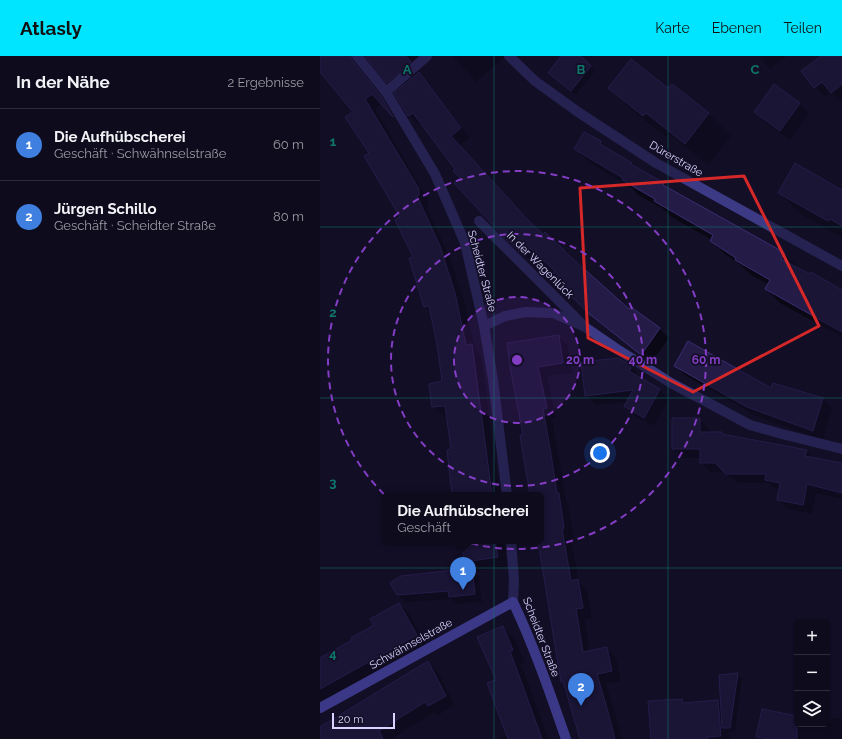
<!DOCTYPE html>
<html lang="de">
<head>
<meta charset="utf-8">
<style>
	:root { --surface:#0e0b1c; --page:#1c1929; --text:#f1f3f6; --muted:#9b9ba3; --line:#2e2b3b; --accent:#00e5ff }
	body { margin:0; font-family:Raleway,sans-serif; background:var(--page); color:var(--text) }
	.controls { position:absolute; right:12px; bottom:12px; display:grid; overflow:hidden; border-radius:6px; box-shadow:0 1px 3px #0004 }
	.controls button { width:36px; height:36px; display:grid; place-items:center; padding:0; border:0; border-bottom:1px solid var(--line); background:var(--surface); color:var(--text); font:20px sans-serif }
	.scale { position:absolute; left:12px; bottom:10px; width:63px; box-sizing:border-box; padding-left:4px; border:2px solid #d9d4ff; border-top:0; font-size:11px; line-height:14px; white-space:nowrap; color:#d9d4ff; -webkit-text-stroke:3px #130f26; paint-order:stroke }
	.you { position:absolute; left:280px; top:397px; width:14px; height:14px; margin:-10px; border:3px solid #fff; border-radius:50%; background:#1a73e8; box-shadow:0 0 0 6px #1a73e833 }
	.badge { display:grid; place-items:center; width:26px; height:26px; border-radius:50%; background:var(--accent); color:#fff; font-size:13px; font-weight:700 }
	.pin { position:absolute; translate:-50% -33px; filter:drop-shadow(0 1px 2px #0008) }
	.pin::after { content:''; position:absolute; top:21px; width:14px; height:12px; background:inherit; clip-path:polygon(0 0,100% 0,50% 100%) }
	.popup { position:absolute; left:62px; top:436px; width:162px; height:52px; box-sizing:border-box; display:grid; place-content:center; border-radius:6px; background:var(--surface); filter:drop-shadow(0 1px 3px #0005); font-size:13px; white-space:nowrap; color:var(--muted) }
	.popup b { font-size:15px; color:var(--text) }
	.popup::after { content:''; position:absolute; left:50%; top:100%; margin-left:-8px; border:8px solid transparent; border-top-color:var(--surface) }
	.list { margin:0; padding:0; list-style:none }
	h2 { display:flex; justify-content:space-between; align-items:center; height:52px; margin:0; padding:0 16px; font-size:17px }
	h2 small { font-size:13px; font-weight:400; color:var(--muted) }
	.list li { display:grid; grid-template-columns:26px 1fr auto; gap:12px; align-items:center; box-sizing:border-box; height:72px; padding:0 16px; border-top:1px solid var(--line) }
	.list b { display:block; font-size:15px; white-space:nowrap }
	.list p { margin:0; font-size:13px; white-space:nowrap; color:var(--muted) }
	.list em { font-size:13px; font-style:normal; color:var(--muted) }
	.icon { flex:none; width:22px; height:22px; fill:none; stroke:currentColor; stroke-width:2; stroke-linecap:round; stroke-linejoin:round }
	.map { position:relative; flex:none; width:522px; height:683px; overflow:hidden }
	header { display:flex; align-items:center; gap:24px; box-sizing:border-box; height:56px; padding:0 20px; background:var(--accent); color:#111 }
	header strong { font-size:19px }
	nav { display:flex; gap:22px; margin-inline-start:auto; font-size:14px }
	main { display:flex }
	aside { flex:1; background:var(--surface) }
	.map>svg:first-child { display:block }
	.shadow { fill:#0007; fill-rule:evenodd }
	.building { fill:#241b47; stroke:#3b2d73 }
	.lines { fill:none; stroke-linecap:round; stroke-linejoin:round }
	.street { stroke:#3d3a85; stroke-width:10 }
	.secondary { stroke:#6f6bff; stroke-width:10 }
	.marked { fill:none; stroke:#d62828; stroke-width:3; stroke-linejoin:round }
	.grid { fill:none; stroke:#0f766e; stroke-width:1; stroke-opacity:0.55 }
	.ring { fill:none; stroke:#843dc5; stroke-width:2; stroke-dasharray:7 5 }
	.labels { text-anchor:middle; dominant-baseline:central; stroke-width:3.5; stroke-linejoin:round; paint-order:stroke }
	.street-label { font-size:11px; fill:#d9d4ff; stroke:#130f26 }
	.grid-label { font-size:13px; text-anchor:middle; font-weight:bold; fill:#0f766e; stroke:#130f26; stroke-width:3.5; stroke-linejoin:round; paint-order:stroke }
	.centre { fill:#843dc5; stroke:#130f26; stroke-width:2 }
	.ring-label { font-size:12px; text-anchor:middle; font-weight:bold; fill:#843dc5; stroke:#130f26; stroke-width:3.5; stroke-linejoin:round; paint-order:stroke }
</style>
</head>
<body>
<header>
<strong>Atlasly</strong>
<nav><a>Karte</a><a>Ebenen</a><a>Teilen</a></nav>
</header>
<main>
<aside>
<h2>In der Nähe<small>2 Ergebnisse</small></h2>
<ul class="list">
<li><span class="badge" style="background:#3f7fe0">1</span><div><b>Die Aufhübscherei</b><p>Geschäft · Schwähnselstraße</p></div><em>60 m</em></li>
<li><span class="badge" style="background:#3f7fe0">2</span><div><b>Jürgen Schillo</b><p>Geschäft · Scheidter Straße</p></div><em>80 m</em></li>
</ul>
</aside>
<div class="map">
<svg width="522" height="683" viewBox="0 0 522 683">
	<rect width="100%" height="100%" fill="#130f26"/>
	<!-- shadow -->
	<g class="shadow">
		<polygon points="0,0 31,0 41,10 42,15 71,51 79,65 62,48 55,53 108,144 108,150 106,151 130,201 145,248 155,292 161,299 180,439 124,439 124,438 133,437 132,394 127,360 124,361 113,350 123,326 118,288 112,257 105,251 94,202 81,162 50,98 34,57 0,12"/>
		<polygon points="45,0 100,0 94,8 100,16 98,17 108,27 150,82 139,90 223,179 243,194 310,254 311,252 340,273 349,282 331,307 278,265 261,248 240,231 236,216 220,201 213,207 184,179 141,122 136,113 102,66 98,69 89,59 77,36 68,26"/>
		<polygon points="132,0 186,0 156,26"/>
		<polygon points="243,0 260,0 275,15 256,39 234,22 229,17"/>
		<polygon points="438,0 467,0 450,13"/>
		<polygon points="503,0 522,0 522,45 521,46 511,36 505,41 495,31 483,15"/>
		<polygon points="352,29 389,58 411,80 388,109 349,78 346,81 312,54 290,32 349,33"/>
		<polygon points="479,48 489,57 470,84 445,66 435,56"/>
		<polygon points="280,86 289,94 312,108 316,112 344,128 349,133 464,197 479,212 478,213 522,235 522,281 460,247 446,233 448,228 431,219 421,209 406,199 391,185 392,184 350,160 342,152 318,139 313,133 303,127 300,125 270,107 255,93"/>
		<polygon points="522,135 522,182 482,159 459,137"/>
		<polygon points="238,280 248,290 252,317 227,320 236,362 232,363 241,413 246,445 248,448 254,482 251,482 259,526 267,534 272,562 265,563 270,596 287,592 296,602 301,625 286,628 298,667 302,683 261,683 245,628 242,625 219,485 221,485 221,439 211,439 205,380 192,316"/>
		<path d="M298,303l14,8 9,10 -1,2 20,11 9,9 -15,27 -19,-10 -10,-10 3,-4 -32,3 -10,-9zM310,312h3l-6,8z"/>
		<polygon points="355,310 451,333 503,343 512,353 503,384 438,361 365,319"/>
		<polygon points="379,363 389,373 389,377 401,377 404,379 487,395 494,403 520,408 520,406 522,406 522,443 496,437 492,458 467,453 458,444 460,434 455,433 449,427 417,427 405,416 390,416 381,407 381,402 363,402 353,392"/>
		<polygon points="143,485 184,485 187,511 154,515 159,520 162,546 137,548 132,543 85,546 78,539 82,521 153,513 145,505"/>
		<polygon points="79,548 89,557 106,588 91,597 90,596 3,646 0,643 0,603 33,584 56,570"/>
		<polygon points="183,571 195,583 205,606 201,608 229,683 179,683 188,679 177,624"/>
		<polygon points="108,606 118,616 135,649 118,659 115,656 71,683 0,683 0,671"/>
		<polygon points="418,618 422,623 415,676 409,676 410,683 332,683 362,644 365,647 398,645 402,649"/>
		<polygon points="477,661 477,668 507,668 507,667 511,668 512,662 522,663 522,683 440,683 437,680"/>
	</g>
	<!-- building -->
	<g class="building">
		<polygon points="0,0 31,0 32,4 61,40 73,61 52,38 45,43 99,133 99,139 97,140 120,190 135,237 146,289 152,288 172,439 132,439 127,394 131,393 125,350 112,351 109,328 122,325 117,288 109,250 104,251 89,202 93,201 75,164 80,161 44,100 49,97 25,61 33,56 0,16"/>
		<polygon points="45,0 86,0 91,6 67,27"/>
		<polygon points="241,0 261,0 271,10 251,35 228,17"/>
		<polygon points="501,0 522,0 522,28 511,37 502,26 494,32 481,15"/>
		<polygon points="311,3 348,32 352,28 389,57 365,88 326,57 323,60 288,32"/>
		<polygon points="99,16 141,72 131,80 208,164 223,178 225,176 244,194 243,194 309,253 311,251 340,272 321,299 267,256 250,239 229,222 235,215 210,192 203,199 183,180 134,127 140,122 133,115 135,113 93,57 88,60 74,37"/>
		<polygon points="454,28 480,47 460,75 434,56"/>
		<polygon points="264,76 281,85 280,88 312,107 311,108 344,127 343,129 465,197 461,203 490,218 491,216 522,234 522,276 445,233 450,224 415,204 416,202 390,185 393,179 334,145 335,143 302,124 303,122 254,93"/>
		<polygon points="475,107 522,134 522,170 510,163 508,165 458,137"/>
		<polygon points="239,279 243,307 218,311 227,352 223,353 231,398 237,437 239,437 244,472 242,473 251,525 258,523 263,552 256,553 263,596 287,591 292,615 277,618 288,656 295,683 260,683 243,625 241,626 218,485 221,485 221,439 210,439 200,379 203,379 191,316 187,287"/>
		<polygon points="368,285 451,332 453,327 503,342 493,375 427,351 354,310"/>
		<polygon points="298,302 312,310 309,315 340,333 324,362 304,350 313,334 265,340 261,306"/>
		<polygon points="352,362 380,362 380,376 402,376 402,378 487,394 485,400 522,407 522,437 487,428 483,449 457,444 460,427 445,424 446,418 406,418 395,407 380,407 380,393 352,393"/>
		<polygon points="142,485 175,485 178,501 144,506"/>
		<polygon points="152,512 155,538 129,541 128,535 77,539 70,527 81,520"/>
		<polygon points="79,547 97,579 0,633 0,602 32,584 31,582 54,569 50,563"/>
		<polygon points="183,570 193,594 190,595 222,683 188,683 167,627 176,624 157,581"/>
		<polygon points="108,605 126,640 108,650 105,646 59,675 63,683 0,683 0,671"/>
		<polygon points="418,617 410,672 402,672 399,619"/>
		<polygon points="362,643 363,647 398,644 401,680 387,681 388,683 331,683 328,645"/>
		<polygon points="442,653 477,660 477,683 450,683 436,681"/>
	</g>
	<g class="lines">
		<!-- street -->
		<g class="street">
			<polyline points="37,0 66,36 115,118 145,187 164,270 173,324 187,439"/>
			<polyline points="189,0 215,25 258,56 336,107 522,210"/>
			<polyline points="66,36 107,0"/>
			<polyline points="159,165 261,267"/>
			<polyline points="164,270 185,260 206,256 233,257 265,271 300,295 351,327 430,369 462,378 522,393"/>
			<polyline points="191,485 194,524 193,546"/>
		</g>
		<!-- secondary -->
		<path class="secondary" d="M0,652l193,-106c21,44 37,91 53,137"/>
	</g>
	<!-- marked area -->
	<path d="M0 0H522V683H0ZM424,120l75,150 -126,66 -105,-54 -8,-150z" fill="#130f26" fill-opacity=".55" fill-rule="evenodd"/>
	<path class="marked" d="M424,120l75,150 -126,66 -105,-54 -8,-150z"/>
	<!-- grid -->
	<path class="grid" d="M174,0v683M348,0v683M0,171h522M0,342h522M0,512h522"/>
	<!-- distance rings -->
	<circle cx="197" cy="304" r="63" fill="#843dc5" fill-opacity=".12"/>
	<g class="ring">
		<circle cx="197" cy="304" r="63"/>
		<circle cx="197" cy="304" r="126"/>
		<circle cx="197" cy="304" r="189"/>
	</g>
	<g class="labels">
		<!-- street labels -->
		<g class="street-label">
			<text transform="translate(356 103) rotate(30)">Dürerstraße</text>
			<text transform="translate(220 209) rotate(45)">In der Wagenlück</text>
			<text transform="translate(162 215) rotate(75)">Scheidter Straße</text>
			<text transform="translate(221 581) rotate(69)">Scheidter Straße</text>
			<text transform="translate(91 588) rotate(-29)">Schwähnselstraße</text>
		</g>
	</g>
	<g class="grid-label">
		<text x="87" y="18">A</text>
		<text x="261" y="18">B</text>
		<text x="435" y="18">C</text>
		<text x="13" y="90">1</text>
		<text x="13" y="261">2</text>
		<text x="13" y="431">3</text>
		<text x="13" y="602">4</text>
	</g>
	<circle cx="197" cy="304" r="6" class="centre"/>
	<g class="ring-label">
		<text x="260" y="308">20 m</text>
		<text x="323" y="308">40 m</text>
		<text x="386" y="308">60 m</text>
	</g>
</svg>
<div class="controls">
<button>+</button>
<button>−</button>
<button><svg class="icon" aria-label="layers" viewBox="0 0 24 24"><path d="M12 4l9 5-9 5-9-5zM3 14l9 5 9-5"/></svg></button>
</div>
<div class="scale">20 m</div>
<div class="you"></div>
<div class="pin badge" style="left:143px;top:534px;background:#3f7fe0">1</div>
<div class="popup"><b>Die Aufhübscherei</b>Geschäft</div>
<div class="pin badge" style="left:261px;top:650px;background:#3f7fe0">2</div>
</div>
</main>
</body>
</html>
